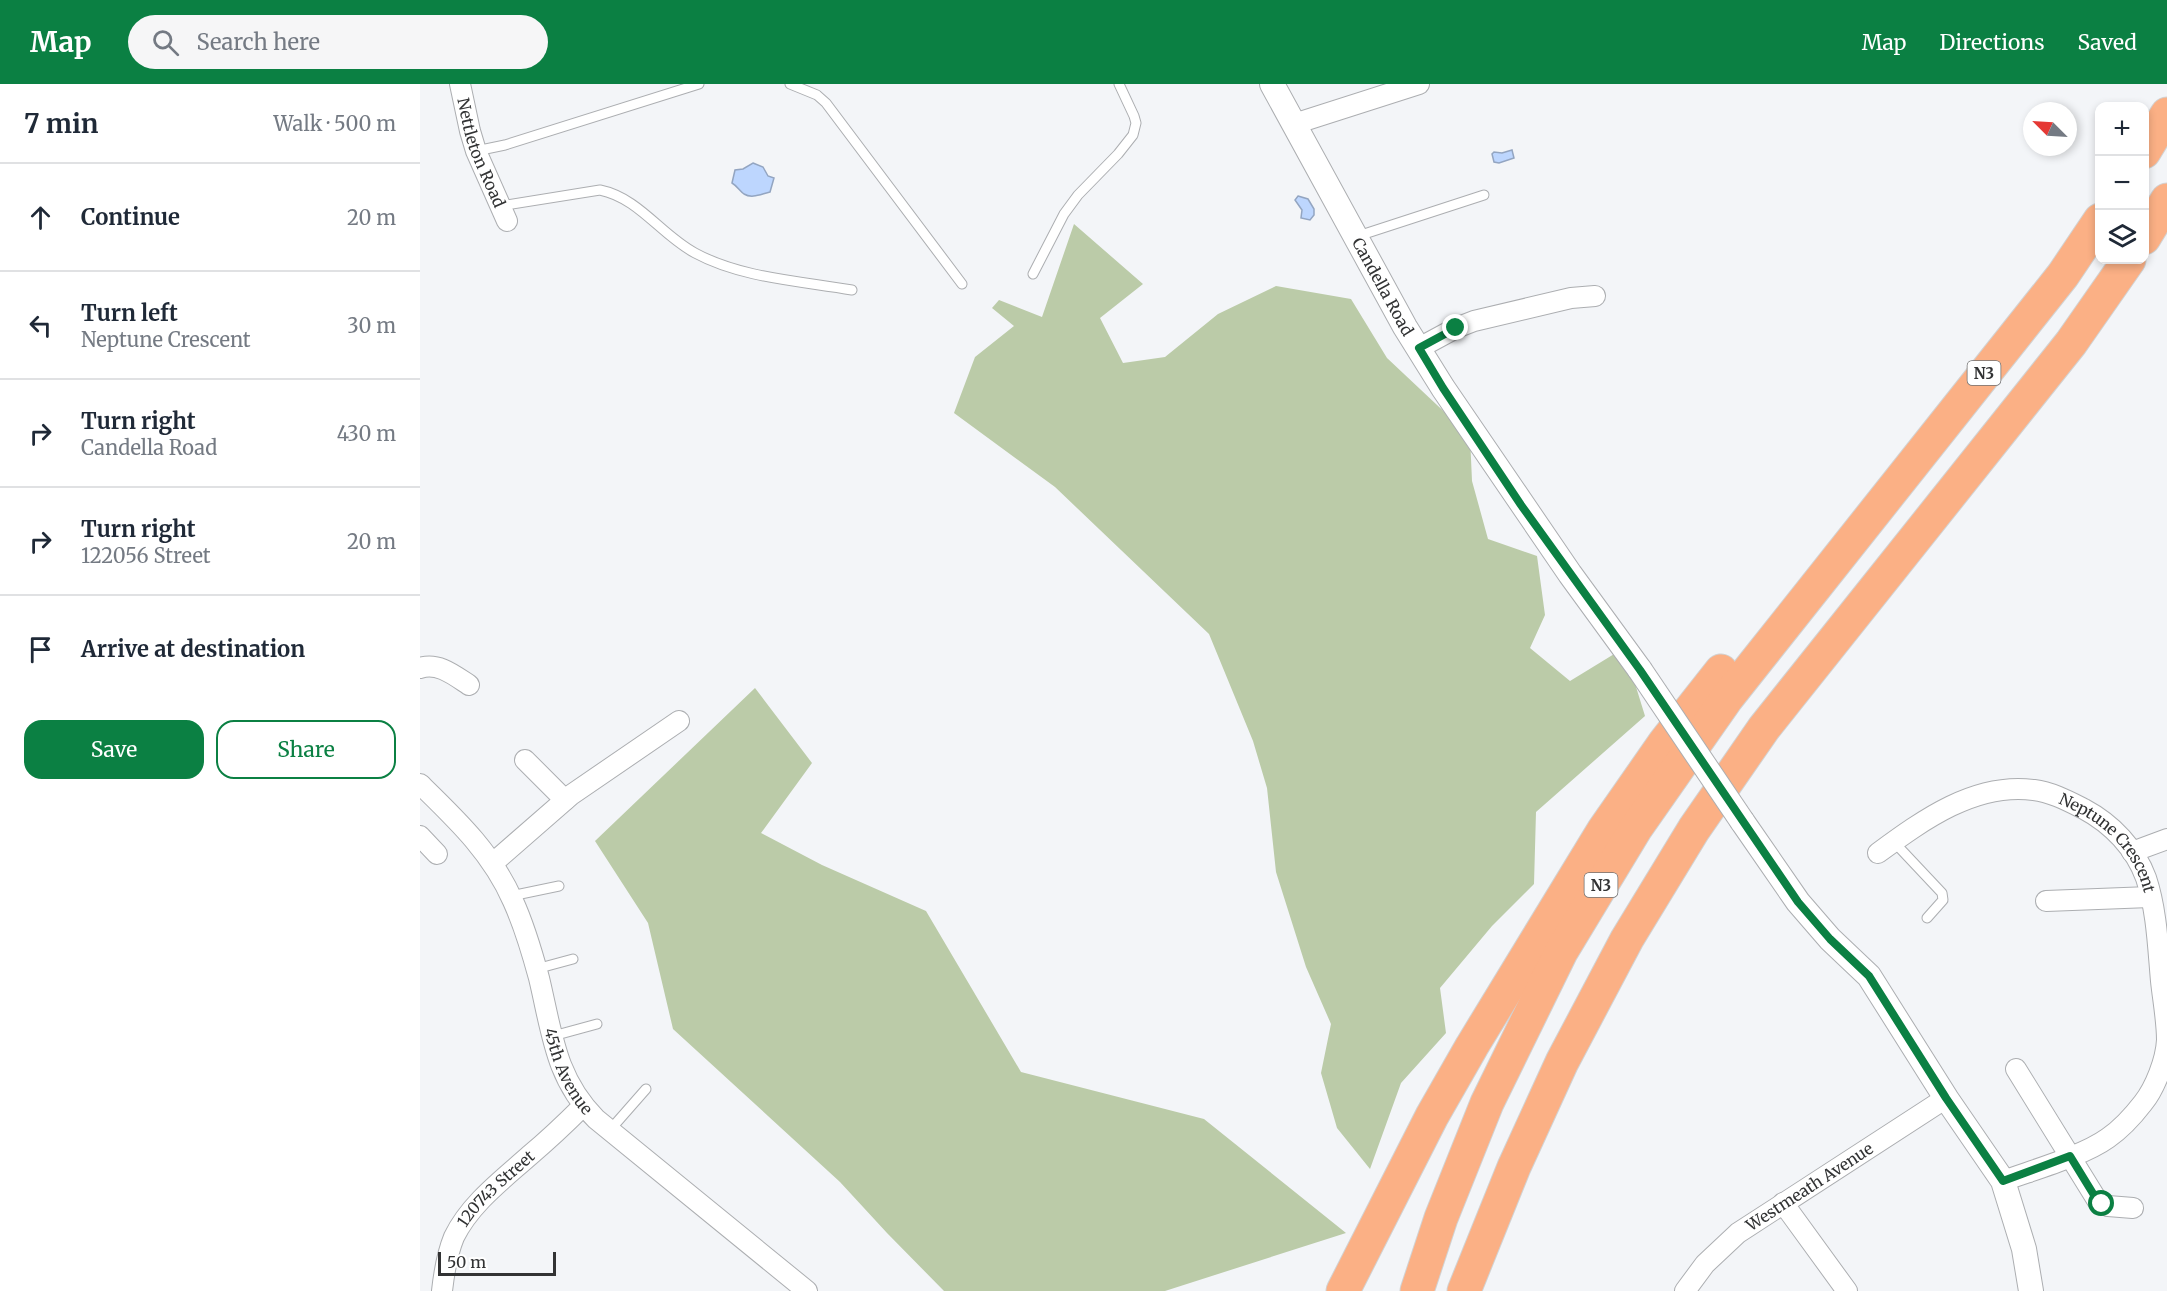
<!DOCTYPE html>
<html lang="en">
<head>
<meta charset="utf-8">
<style>
	:root { --surface:#fff; --page:#f6f6f7; --text:#1f2937; --muted:#747a83; --line:#e0e1e3; --accent:#0b8043 }
	body { margin:0; font-family:Merriweather,serif; background:var(--page); color:var(--text) }
	.controls { position:absolute; right:18px; top:18px; display:grid; overflow:hidden; border-radius:12px; box-shadow:0 3px 9px #0003 }
	.controls button { width:54px; height:54px; display:grid; place-items:center; padding:0; border:0; border-bottom:2px solid var(--line); background:var(--surface); color:var(--text); font:30px sans-serif }
	.compass { position:absolute; left:1603px; top:18px; width:54px; height:54px; border-radius:50%; background:var(--surface); box-shadow:0 3px 9px #0003; rotate:294deg }
	.scale { position:absolute; left:18px; bottom:15px; width:118px; box-sizing:border-box; padding-left:6px; border:3px solid #323334; border-top:0; font-size:16px; line-height:21px; white-space:nowrap; color:#323334; -webkit-text-stroke:4px #fff; paint-order:stroke }
	.stop { position:absolute; width:18px; height:18px; margin:-14px; border:4px solid #0b8043; border-radius:50%; background:#fff }
	.stop.end { background:#0b8043; border-color:#fff; box-shadow:0 2px 6px #0008 }
	.list { margin:0; padding:0; list-style:none }
	h2 { display:flex; justify-content:space-between; align-items:center; height:78px; margin:0; padding:0 24px; font-size:26px }
	h2 small { font-size:20px; font-weight:400; color:var(--muted) }
	.list li { display:grid; grid-template-columns:39px 1fr auto; gap:18px; align-items:center; box-sizing:border-box; height:108px; padding:0 24px; border-top:2px solid var(--line) }
	.list b { display:block; font-size:22px; white-space:nowrap }
	.list p { margin:0; font-size:20px; white-space:nowrap; color:var(--muted) }
	.list em { font-size:20px; font-style:normal; color:var(--muted) }
	.actions { display:flex; gap:12px; padding:18px 24px }
	.actions a { flex:1; padding:14px 0; border:2px solid var(--accent); border-radius:18px; text-align:center; font-size:21px; color:var(--accent) }
	.actions .main { background:var(--accent); color:#fff }
	.icon { flex:none; width:33px; height:33px; fill:none; stroke:currentColor; stroke-width:2; stroke-linecap:round; stroke-linejoin:round }
	.map { position:relative; flex:none; width:1747px; height:1207px; overflow:hidden }
	header { display:flex; align-items:center; gap:36px; box-sizing:border-box; height:84px; padding:0 30px; background:var(--accent); color:#fff }
	header strong { font-size:28px }
	nav { display:flex; gap:33px; margin-inline-start:auto; font-size:21px }
	.search { width:420px; height:54px; background:var(--page); display:flex; align-items:center; gap:15px; box-sizing:border-box; padding:0 21px; border-radius:33px; color:var(--muted); font-size:22px }
	main { display:flex }
	aside { flex:1; background:var(--surface) }
	.map>svg:first-child { display:block }
	.green { fill:#bbcba8 }
	.water { fill:#bdd6fe; stroke:#93a5c1; stroke-width:1.5 }
	.lines { fill:none; stroke-linecap:round; stroke-linejoin:round }
	.service-casing { stroke:#acaeb1; stroke-width:11 }
	.minor-casing { stroke:#acaeb1; stroke-width:22 }
	.tertiary-casing { stroke:#acaeb1; stroke-width:26 }
	.motorway-casing { stroke:#d2d2d2; stroke-width:35 }
	.service { stroke:#fff; stroke-width:9 }
	.minor { stroke:#fff; stroke-width:20 }
	.tertiary { stroke:#fff; stroke-width:24 }
	.motorway { stroke:#fbb085; stroke-width:33 }
	.tertiary-bridge-casing { stroke:#acaeb1; stroke-width:26; stroke-linecap:butt }
	.tertiary-bridge { stroke:#fff; stroke-width:24 }
	.route { stroke:#0b8043; stroke-width:8 }
	.labels { text-anchor:middle; dominant-baseline:central; stroke-width:6; stroke-linejoin:round; paint-order:stroke }
	.shield { fill:#fff; stroke:#707071; stroke-width:1.5 }
	.shield-label { font-size:15px; font-weight:bold; fill:#323334 }
	.street-label { font-size:16px; fill:#323334; stroke:#fff }
</style>
</head>
<body>
<header>
<strong>Map</strong>
<div class="search"><svg class="icon" aria-label="search" viewBox="0 0 24 24"><circle cx="10" cy="10" r="6"/><path d="M15 15l6 6"/></svg>Search here</div>
<nav><a>Map</a><a>Directions</a><a>Saved</a></nav>
</header>
<main>
<aside>
<h2>7 min<small>Walk · 500 m</small></h2>
<ul class="list">
<li><svg class="icon" aria-label="ahead" viewBox="0 0 24 24"><path d="M12 20V5M6 11l6-6 6 6"/></svg><div><b>Continue</b></div><em>20 m</em></li>
<li><svg class="icon" aria-label="left" viewBox="0 0 24 24"><path d="M17 20v-9H6M10 6l-5 5 5 5"/></svg><div><b>Turn left</b><p>Neptune Crescent</p></div><em>30 m</em></li>
<li><svg class="icon" aria-label="right" viewBox="0 0 24 24"><path d="M7 20v-9h11M14 6l5 5-5 5"/></svg><div><b>Turn right</b><p>Candella Road</p></div><em>430 m</em></li>
<li><svg class="icon" aria-label="right" viewBox="0 0 24 24"><path d="M7 20v-9h11M14 6l5 5-5 5"/></svg><div><b>Turn right</b><p>122056 Street</p></div><em>20 m</em></li>
<li><svg class="icon" aria-label="arrive" viewBox="0 0 24 24"><path d="M6 21V4h12l-3 4 3 4H6"/></svg><div><b>Arrive at destination</b></div></li>
</ul>
<div class="actions"><a class="main">Save</a><a>Share</a></div>
</aside>
<div class="map">
<svg width="1747" height="1207" viewBox="0 0 1747 1207">
	<rect width="100%" height="100%" fill="#f3f5f8"/>
	<!-- green -->
	<g class="green">
		<polygon points="654,140 723,200 680,234 703,279 745,273 798,230 856,202 931,215 967,274 1050,352 1052,397 1068,455 1117,472 1125,531 1110,564 1150,597 1204,564 1225,632 1116,728 1114,800 1072,842 1020,904 1026,949 981,999 950,1085 917,1044 901,989 911,940 886,883 856,788 847,704 833,657 789,550 635,403 534,329 555,273 594,242 572,224 579,216 622,233"/>
		<polygon points="335,604 392,679 341,749 402,781 506,827 601,988 784,1035 926,1149 745,1207 524,1207 467,1149 420,1098 253,945 228,839 175,757"/>
	</g>
	<!-- water -->
	<g class="water">
		<polygon points="1092,66 1094,74 1079,79 1074,78 1072,70 1074,68 1082,69"/>
		<path d="M333,79l10,4 5,9 6,2 -4,14c-9,2 -18,7 -26,2 -4,-3 -7,-8 -12,-11l3,-13 8,-1z"/>
		<polygon points="878,112 888,115 894,125 894,131 890,136 881,134 882,126 875,116"/>
	</g>
	<g class="lines">
		<!-- service casing -->
		<g class="service-casing">
			<g id="service">
				<polyline points="370,0 397,11 406,19 542,200"/>
				<polyline points="56,67 85,61 279,0"/>
				<path d="M80,122l100,-16c39,8 61,45 95,63 46,25 105,28 157,37"/>
				<polyline points="938,152 1064,111"/>
				<polyline points="613,190 644,130 658,111 698,70 713,51 716,39 714,32 699,0"/>
				<polyline points="1474,758 1522,809 1523,816 1507,834"/>
				<polyline points="91,812 139,802"/>
				<polyline points="116,885 153,875"/>
				<polyline points="133,952 177,940"/>
				<polyline points="190,1046 226,1005"/>
			</g>
		</g>
		<!-- minor casing -->
		<g class="minor-casing">
			<g id="minor">
				<path id="s1" d="M40,0l10,47 6,20 31,70"/>
				<polyline points="874,40 999,0"/>
				<polyline points="999,264 1036,244 1054,237 1151,214 1175,212"/>
				<path d="M0,584c18,-6 34,7 49,17"/>
				<polyline points="105,676 145,716"/>
				<path id="s2" d="M0,700c37,36 72,69 93,117 11,24 19,51 26,77 13,54 16,100 57,141l211,172"/>
				<polyline points="0,752 17,770"/>
				<polyline points="1712,768 1747,755"/>
				<path id="s3" d="M1458,769c45,-33 97,-71 156,-63 17,2 34,11 50,19 28,15 51,39 62,69 11,33 12,70 15,103 2,19 6,40 6,59 -1,20 -12,48 -24,63 -10,13 -22,26 -35,35 -25,18 -75,32 -105,43"/>
				<polyline points="73,779 151,711 259,637"/>
				<polyline points="1626,817 1730,813"/>
				<polyline points="1596,985 1677,1116 1688,1122 1713,1124"/>
				<polyline points="1363,1119 1427,1207"/>
				<path id="s4" d="M22,1207c2,-18 5,-37 12,-54 16,-33 48,-57 75,-81 19,-16 37,-33 54,-50"/>
				<path id="s5" d="M1265,1207l20,-27 33,-31 208,-135"/>
			</g>
		</g>
		<!-- tertiary casing -->
		<g class="tertiary-casing">
			<g id="tertiary">
				<path id="s6" d="M852,0l133,243 38,61 127,186 70,96"/>
				<polyline points="1322,737 1378,818 1410,855 1449,892 1526,1014 1583,1097 1604,1165 1611,1207"/>
			</g>
		</g>
		<!-- motorway casing -->
		<g class="motorway-casing">
			<g id="motorway">
				<polyline points="1724,68 1747,30"/>
				<polyline points="1724,154 1747,116"/>
				<polyline points="923,1207 1012,1032 1052,962 1183,747 1245,658 1301,587"/>
				<polyline points="997,1207 1021,1134 1067,1019 1141,868 1216,744 1307,614 1643,191 1680,136"/>
				<polyline points="1044,1207 1094,1083 1142,978 1207,855 1274,745 1344,644 1651,259 1709,176"/>
			</g>
		</g>
		<!-- service -->
		<use href="#service" class="service"/>
		<!-- minor -->
		<use href="#minor" class="minor"/>
		<!-- tertiary -->
		<use href="#tertiary" class="tertiary"/>
		<!-- motorway -->
		<use href="#motorway" class="motorway"/>
		<!-- tertiary-bridge casing -->
		<g class="tertiary-bridge-casing">
			<polyline id="tertiary-bridge" points="1220,586 1322,737"/>
		</g>
		<!-- tertiary-bridge -->
		<use href="#tertiary-bridge" class="tertiary-bridge"/>
	</g>
	<g class="lines">
		<!-- route -->
		<polyline class="route" points="1036,244 999,264 1023,304 1101,421 1220,586 1378,818 1410,855 1449,892 1526,1014 1583,1097 1650,1072 1677,1116 1682,1120"/>
	</g>
	<g class="labels">
		<!-- shield labels -->
		<g class="shield">
			<rect x="1547.5" y="277" width="33" height="24" rx="4.5"/>
			<rect x="1164.5" y="789" width="33" height="24" rx="4.5"/>
		</g>
		<g class="shield-label">
			<text x="1564" y="289">N3</text>
			<text x="1181" y="801">N3</text>
		</g>
		<!-- street labels -->
		<g class="street-label">
			<text stroke="none"><textPath href="#s1" startOffset="72">Nettleton Road</textPath></text>
			<text stroke="none"><textPath href="#s6" startOffset="231">Candella Road</textPath></text>
			<text stroke="none"><textPath href="#s3" startOffset="268">Neptune Crescent</textPath></text>
			<text stroke="none"><textPath href="#s2" startOffset="330">45th Avenue</textPath></text>
			<text stroke="none"><textPath href="#s5" startOffset="164">Westmeath Avenue</textPath></text>
			<text stroke="none"><textPath href="#s4" startOffset="120">120743 Street</textPath></text>
		</g>
	</g>
</svg>
<div class="controls">
<button>+</button>
<button>−</button>
<button><svg class="icon" aria-label="layers" viewBox="0 0 24 24"><path d="M12 4l9 5-9 5-9-5zM3 14l9 5 9-5"/></svg></button>
</div>
<svg class="compass" viewBox="-18 -18 36 36"><path d="M0-13l5 13h-10z" fill="#e53935"/><path d="M0 13l5-13h-10z" fill="#747a83"/></svg>
<div class="scale">50 m</div>
<div class="stop" style="left:1682px;top:1120px"></div>
<div class="stop end" style="left:1036px;top:244px"></div>
</div>
</main>
</body>
</html>
